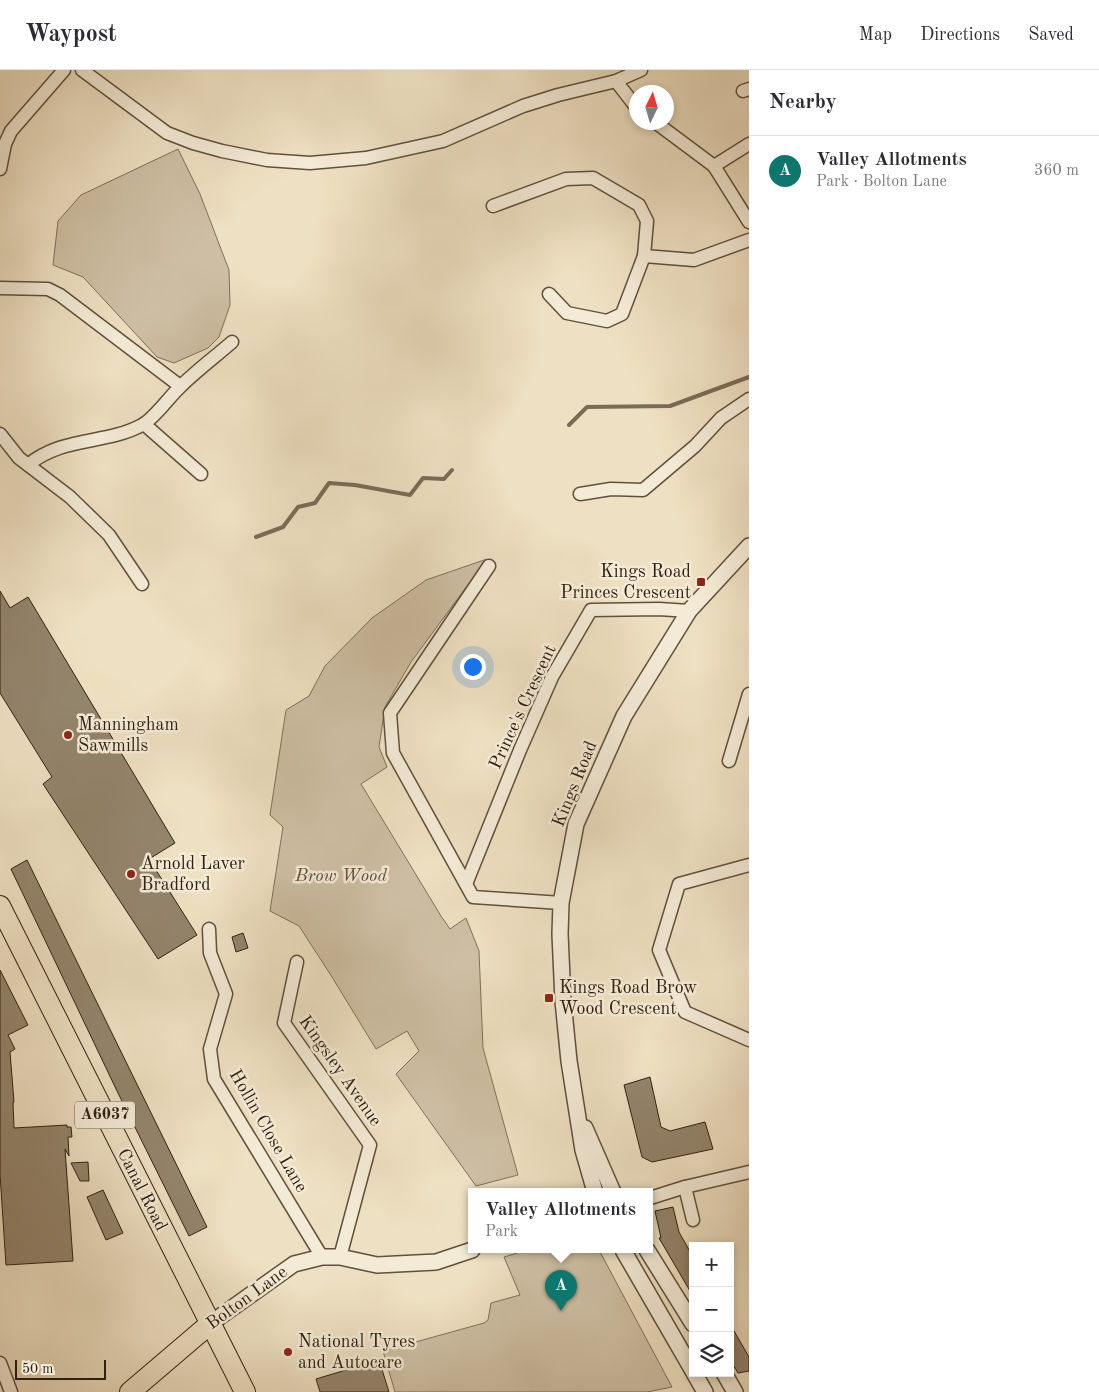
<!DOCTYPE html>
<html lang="en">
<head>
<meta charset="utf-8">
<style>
	:root { --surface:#fff; --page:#f2f2f3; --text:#2b2b33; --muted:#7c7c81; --line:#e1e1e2; --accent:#0f766e }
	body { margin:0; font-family:"Old Standard TT",serif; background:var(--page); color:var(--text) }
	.controls { position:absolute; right:15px; bottom:15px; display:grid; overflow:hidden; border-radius:0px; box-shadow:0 2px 8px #0003 }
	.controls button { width:45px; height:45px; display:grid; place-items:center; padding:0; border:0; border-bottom:1px solid var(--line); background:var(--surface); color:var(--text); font:25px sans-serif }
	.compass { position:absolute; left:629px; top:15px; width:45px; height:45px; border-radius:50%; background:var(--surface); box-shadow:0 2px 8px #0003; rotate:5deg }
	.scale { position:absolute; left:15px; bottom:12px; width:91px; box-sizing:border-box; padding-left:5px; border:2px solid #30200f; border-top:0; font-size:14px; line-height:18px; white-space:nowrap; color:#30200f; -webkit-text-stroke:4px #f4ebd7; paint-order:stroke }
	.you { position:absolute; left:472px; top:596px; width:18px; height:18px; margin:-12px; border:4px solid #fff; border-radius:50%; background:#1a73e8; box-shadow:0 0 0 8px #1a73e833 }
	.badge { display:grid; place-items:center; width:32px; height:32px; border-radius:50%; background:var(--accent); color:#fff; font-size:16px; font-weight:700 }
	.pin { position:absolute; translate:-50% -41px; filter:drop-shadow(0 1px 2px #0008) }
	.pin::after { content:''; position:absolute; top:26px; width:18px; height:15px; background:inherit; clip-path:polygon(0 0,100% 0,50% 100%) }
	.popup { position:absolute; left:468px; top:1118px; width:185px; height:65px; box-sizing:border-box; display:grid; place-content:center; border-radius:0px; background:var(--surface); filter:drop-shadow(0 1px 4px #0005); font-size:16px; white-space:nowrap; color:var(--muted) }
	.popup b { font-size:19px; color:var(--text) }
	.popup::after { content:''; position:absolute; left:50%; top:100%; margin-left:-10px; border:10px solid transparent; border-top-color:var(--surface) }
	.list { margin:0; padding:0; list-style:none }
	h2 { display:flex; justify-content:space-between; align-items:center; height:65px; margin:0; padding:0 20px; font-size:21px }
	h2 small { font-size:16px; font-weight:400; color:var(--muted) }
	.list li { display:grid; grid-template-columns:32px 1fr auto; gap:15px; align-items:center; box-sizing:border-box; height:70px; padding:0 20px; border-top:1px solid var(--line) }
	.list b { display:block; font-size:19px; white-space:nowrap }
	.list p { margin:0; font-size:16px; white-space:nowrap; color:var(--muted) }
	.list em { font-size:16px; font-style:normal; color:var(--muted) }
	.icon { flex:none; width:28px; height:28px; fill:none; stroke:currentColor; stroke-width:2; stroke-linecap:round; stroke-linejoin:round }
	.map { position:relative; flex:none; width:749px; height:1322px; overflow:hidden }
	header { display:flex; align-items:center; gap:30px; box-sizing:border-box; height:70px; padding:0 25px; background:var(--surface); border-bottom:1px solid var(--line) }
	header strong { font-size:24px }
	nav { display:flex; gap:28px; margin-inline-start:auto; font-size:18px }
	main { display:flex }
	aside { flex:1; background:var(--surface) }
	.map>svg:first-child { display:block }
	.green { fill:#cebfa4; stroke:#7f705a }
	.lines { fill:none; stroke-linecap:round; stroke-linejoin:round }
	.stream { stroke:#7b6c56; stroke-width:4 }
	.building { fill:#93846c; stroke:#30200f }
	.minor-casing { stroke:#60503c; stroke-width:15 }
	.tertiary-casing { stroke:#60503c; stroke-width:18 }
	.primary-casing { stroke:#30200f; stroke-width:22 }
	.minor { stroke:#f4ebd7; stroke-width:12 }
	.tertiary { stroke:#f4ebd7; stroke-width:15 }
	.primary { stroke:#eee0c2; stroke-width:20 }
	.poi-dot { fill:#8f2418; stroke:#f4ebd7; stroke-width:2 }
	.labels { text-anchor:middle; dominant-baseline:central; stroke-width:5; stroke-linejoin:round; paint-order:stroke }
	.shield { fill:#f4ebd7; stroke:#6b5d4b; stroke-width:1 }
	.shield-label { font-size:16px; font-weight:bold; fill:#30200f }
	.poi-label { font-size:18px; fill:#30200f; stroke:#f4ebd7; text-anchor:start }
	.street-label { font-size:18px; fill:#30200f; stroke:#f4ebd7 }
	.park-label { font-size:18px; font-style:italic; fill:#5f503c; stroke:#f4ebd7 }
</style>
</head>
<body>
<header>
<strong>Waypost</strong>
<nav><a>Map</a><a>Directions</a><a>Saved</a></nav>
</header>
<main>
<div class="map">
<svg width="749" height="1322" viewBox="0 0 749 1322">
	<rect width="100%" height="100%" fill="#eee0c2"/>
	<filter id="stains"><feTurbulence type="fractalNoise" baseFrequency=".004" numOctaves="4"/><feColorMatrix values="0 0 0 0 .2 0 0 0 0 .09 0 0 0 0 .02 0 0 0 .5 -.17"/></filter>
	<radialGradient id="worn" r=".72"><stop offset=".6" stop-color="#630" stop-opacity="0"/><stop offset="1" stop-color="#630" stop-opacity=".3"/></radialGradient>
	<!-- green -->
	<g class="green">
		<polygon points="178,79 200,124 229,200 230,235 219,267 208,278 174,293 157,287 83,207 53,195 58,151 81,125"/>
		<polygon points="487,489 411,592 385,637 379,677 387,697 361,714 441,846 450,859 466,848 479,881 483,978 518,1105 476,1116 396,1004 419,981 407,961 376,979 332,907 299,856 270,841 283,757 270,745 286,640 309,626 325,596 372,548 426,510"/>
		<polygon points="527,1180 599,1180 672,1317 647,1322 395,1322 383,1281 484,1253 488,1250 491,1233 520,1225 504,1187"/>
	</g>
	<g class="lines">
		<!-- stream -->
		<g class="stream">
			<polyline points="569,355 587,337 670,336 749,307"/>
			<polyline points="256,467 283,457 298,437 315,433 329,413 355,415 410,425 423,408 444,409 452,400"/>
		</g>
	</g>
	<!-- building -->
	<g class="building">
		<polygon points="0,521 10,538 28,527 175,773 149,789 197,865 158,889 43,714 52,707 0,623"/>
		<polygon points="27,790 207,1157 189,1166 117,1021 11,799"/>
		<polygon points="243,863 248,878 236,882 232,867"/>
		<polygon points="0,900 28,955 8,965 15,979 10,982 14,1032 13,1032 14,1058 67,1055 67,1057 71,1057 72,1067 68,1067 69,1086 65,1079 73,1191 6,1195 0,1104"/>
		<polygon points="650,1007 661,1057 670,1061 705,1052 713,1079 652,1092 642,1087 624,1015"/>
		<polygon points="88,1092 89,1111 80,1111 71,1093"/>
		<polygon points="103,1120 123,1163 106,1170 87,1127"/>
		<polygon points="673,1137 679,1162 693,1187 693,1226 659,1168 661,1168 655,1141"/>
		<polygon points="730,1254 749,1287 749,1301 738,1303 730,1290"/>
		<polygon points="379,1290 389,1322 320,1322 316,1309"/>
	</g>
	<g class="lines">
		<!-- minor casing -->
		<g class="minor-casing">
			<g id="minor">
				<polyline points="82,0 167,63 193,73 222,81 267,90 310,93 366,88 443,71 523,36 558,25 616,11 641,0"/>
				<polyline points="616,11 636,37"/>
				<polyline points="743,21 749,19"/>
				<polyline points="655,52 714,96 749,152"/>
				<polyline points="714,96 749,74"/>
				<polyline points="0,99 5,74 11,61 64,0"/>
				<polyline points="493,136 566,109 593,108 639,135 647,151 644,186"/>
				<polyline points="0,218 48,219 60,225 180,316"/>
				<polyline points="549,224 567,243 607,251 622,244 644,186 694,190 749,170"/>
				<polyline points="144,354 201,404"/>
				<polyline points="0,364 19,388 70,427 109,465 142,514"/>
				<path d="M28,395c35,-29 77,-20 114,-40 12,-6 27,-28 38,-38 16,-16 35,-30 52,-45"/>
				<polyline points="580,424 611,419 643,420 695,376 721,348 749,329"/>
				<polyline points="489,496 390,643 393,683 473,827 561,833"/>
				<polyline points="729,691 749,624"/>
				<polyline points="749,795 679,814 659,880 685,942 749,970"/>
				<polyline points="466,814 520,680 552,607 591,540 659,539 689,541"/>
				<polyline points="209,859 210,883 226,924 210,979 214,1009 322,1187"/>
				<polyline points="297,892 284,953 370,1075 340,1187"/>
				<polyline points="685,1117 693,1150"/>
				<polyline points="650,1128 685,1117 749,1102"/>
				<polyline points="0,1293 11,1322"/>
			</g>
		</g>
		<!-- tertiary casing -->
		<g class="tertiary-casing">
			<g id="tertiary">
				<polyline points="585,1058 613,1122"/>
				<polyline points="595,1122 583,1080 569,991 563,931 560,864 561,833 576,754 624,646 689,541 749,476"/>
				<polyline points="623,1180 693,1301"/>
				<polyline points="647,1180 693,1254"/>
				<polyline points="211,1253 294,1194 322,1187 340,1187 377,1195 436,1192 472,1180"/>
				<polyline points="694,1303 705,1322"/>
				<polyline points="724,1303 735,1322"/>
			</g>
		</g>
		<!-- primary casing -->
		<g class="primary-casing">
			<g id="primary">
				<polyline points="0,836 245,1322"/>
				<polyline points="130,1322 211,1253"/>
			</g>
		</g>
		<!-- minor -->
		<use href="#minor" class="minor"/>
		<!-- tertiary -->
		<use href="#tertiary" class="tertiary"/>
		<!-- primary -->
		<use href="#primary" class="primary"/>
	</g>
	<!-- markers -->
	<g class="poi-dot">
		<rect x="696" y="507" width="10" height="10" rx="2.5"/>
		<circle cx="68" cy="665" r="5"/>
		<circle cx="131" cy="804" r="5"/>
		<rect x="544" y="923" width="10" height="10" rx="2.5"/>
		<circle cx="288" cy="1282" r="5"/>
	</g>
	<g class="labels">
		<!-- shield labels -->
		<rect class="shield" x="75" y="1031.5" width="60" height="27" rx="4"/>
		<g class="shield-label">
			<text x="105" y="1045">A6037</text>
		</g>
		<!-- poi labels -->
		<g class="poi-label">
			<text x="691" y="502" text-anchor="end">Kings Road<tspan x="691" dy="21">Princes Crescent</tspan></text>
			<text x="78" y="655">Manningham<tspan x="78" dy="21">Sawmills</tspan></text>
			<text x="141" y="794">Arnold Laver<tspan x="141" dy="21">Bradford</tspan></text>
			<text x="559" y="918">Kings Road Brow<tspan x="559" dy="21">Wood Crescent</tspan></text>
			<text x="298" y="1272">National Tyres<tspan x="298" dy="21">and Autocare</tspan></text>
		</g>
		<!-- street labels -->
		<g class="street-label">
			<text transform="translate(523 637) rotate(-65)">Prince's Crescent</text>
			<text transform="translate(575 714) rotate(-68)">Kings Road</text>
			<text transform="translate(340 1001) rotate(55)">Kingsley Avenue</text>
			<text transform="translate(268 1061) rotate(60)">Hollin Close Lane</text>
			<text transform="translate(142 1120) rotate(63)">Canal Road</text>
			<text transform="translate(247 1228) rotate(-36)">Bolton Lane</text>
		</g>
		<!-- park labels -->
		<g class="park-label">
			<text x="341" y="806">Brow Wood</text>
		</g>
	</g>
	<rect width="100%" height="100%" filter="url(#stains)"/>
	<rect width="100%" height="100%" fill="url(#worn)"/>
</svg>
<div class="controls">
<button>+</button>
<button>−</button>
<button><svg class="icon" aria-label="layers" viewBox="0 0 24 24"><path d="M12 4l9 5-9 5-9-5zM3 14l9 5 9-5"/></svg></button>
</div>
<svg class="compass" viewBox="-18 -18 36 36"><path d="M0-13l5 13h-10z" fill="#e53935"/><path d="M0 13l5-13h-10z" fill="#7c7c81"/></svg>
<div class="scale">50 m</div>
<div class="you"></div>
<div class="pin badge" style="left:561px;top:1241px">A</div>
<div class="popup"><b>Valley Allotments</b>Park</div>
</div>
<aside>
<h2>Nearby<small></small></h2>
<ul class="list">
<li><span class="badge">A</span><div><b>Valley Allotments</b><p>Park · Bolton Lane</p></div><em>360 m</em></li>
</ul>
</aside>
</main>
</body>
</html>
